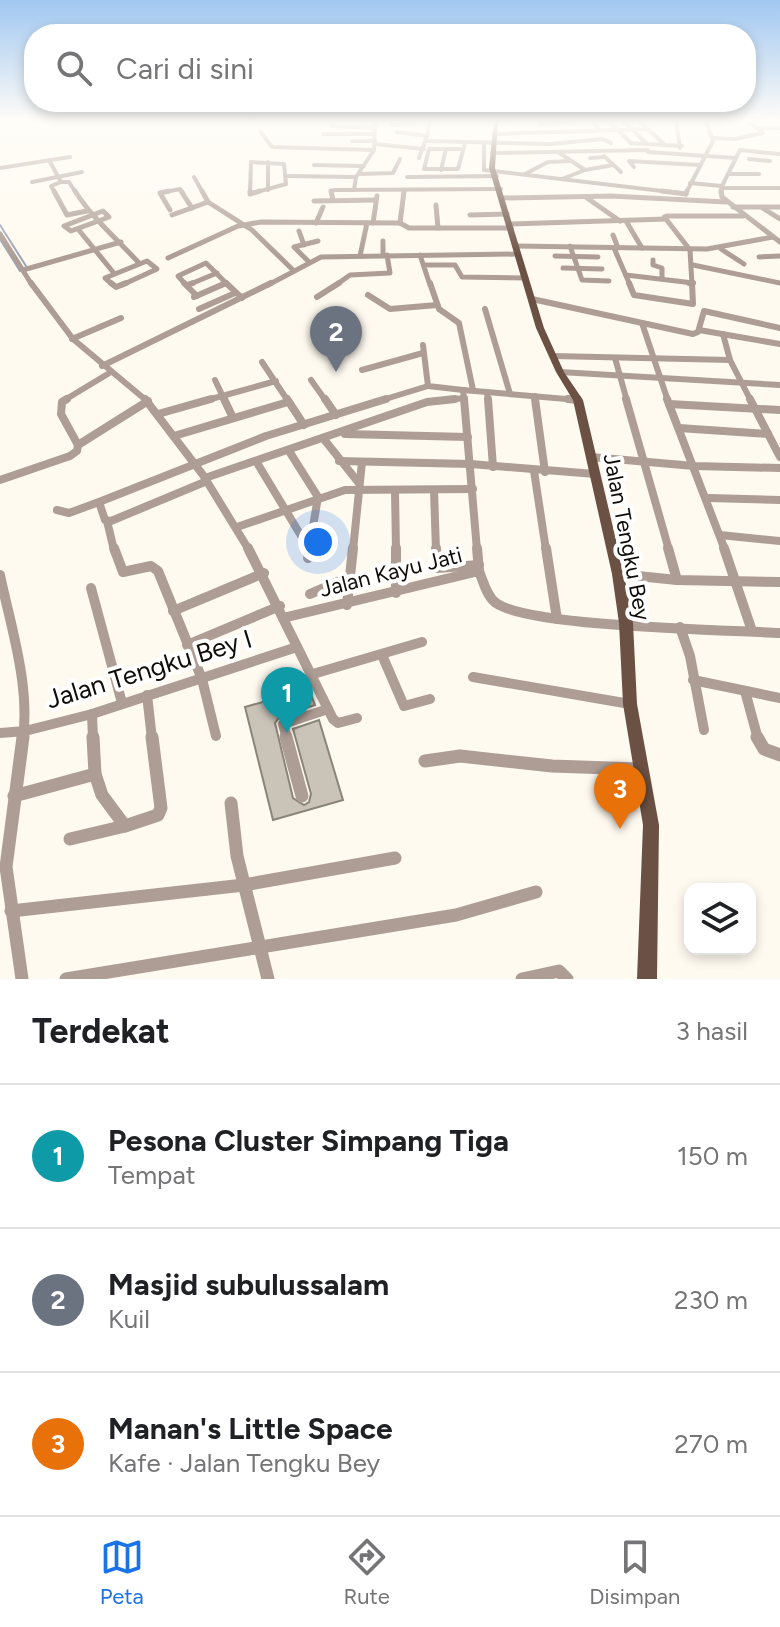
<!DOCTYPE html>
<html lang="id">
<head>
<meta charset="utf-8">
<style>
	:root { --surface:#fff; --page:#f6f6f6; --text:#202124; --muted:#757577; --line:#e0e0e0; --accent:#1a73e8 }
	body { margin:0; font-family:Figtree,sans-serif; background:var(--page); color:var(--text) }
	.controls { position:absolute; right:24px; bottom:24px; display:grid; overflow:hidden; border-radius:16px; box-shadow:0 4px 12px #0003 }
	.controls button { width:72px; height:72px; display:grid; place-items:center; padding:0; border:0; border-bottom:2px solid var(--line); background:var(--surface); color:var(--text); font:40px sans-serif }
	.you { position:absolute; left:318px; top:542px; width:28px; height:28px; margin:-20px; border:6px solid #fff; border-radius:50%; background:#1a73e8; box-shadow:0 0 0 12px #1a73e833 }
	.badge { display:grid; place-items:center; width:52px; height:52px; border-radius:50%; background:var(--accent); color:#fff; font-size:26px; font-weight:700 }
	.pin { position:absolute; translate:-50% -66px; filter:drop-shadow(0 2px 4px #0008) }
	.pin::after { content:''; position:absolute; top:42px; width:28px; height:24px; background:inherit; clip-path:polygon(0 0,100% 0,50% 100%) }
	.list { margin:0; padding:0; list-style:none }
	h2 { display:flex; justify-content:space-between; align-items:center; height:104px; margin:0; padding:0 32px; font-size:34px }
	h2 small { font-size:26px; font-weight:400; color:var(--muted) }
	.list li { display:grid; grid-template-columns:52px 1fr auto; gap:24px; align-items:center; box-sizing:border-box; height:144px; padding:0 32px; border-top:2px solid var(--line) }
	.list b { display:block; font-size:30px; white-space:nowrap }
	.list p { margin:0; font-size:26px; white-space:nowrap; color:var(--muted) }
	.list em { font-size:26px; font-style:normal; color:var(--muted) }
	.icon { flex:none; width:44px; height:44px; fill:none; stroke:currentColor; stroke-width:2; stroke-linecap:round; stroke-linejoin:round }
	.map { position:relative; flex:none; width:780px; height:979px; overflow:hidden }
	.search { position:absolute; background:var(--surface); box-shadow:0 4px 12px #0003; left:24px; right:24px; top:24px; height:88px; display:flex; align-items:center; gap:20px; box-sizing:border-box; padding:0 28px; border-radius:32px; color:var(--muted); font-size:30px }
	.sheet { height:536px; background:var(--surface) }
	nav { display:flex; justify-content:space-around; align-items:center; box-sizing:border-box; height:112px; border-top:2px solid var(--line); background:var(--surface); font-size:22px; color:var(--muted) }
	nav a { display:grid; justify-items:center; gap:4px }
	nav .on { color:var(--accent) }
	.map>svg:first-child { display:block }
	.lines { fill:none; stroke-linecap:round; stroke-linejoin:round }
	.stream { stroke:#9aa4b4; stroke-width:2 }
	.building { fill:#cac4b8; stroke:#8a8579; stroke-width:2 }
	.minor-far5 { stroke:#ad9d95; stroke-width:4 }
	.minor-far4 { stroke:#ad9d95; stroke-width:5 }
	.minor-far3 { stroke:#ad9d95; stroke-width:6 }
	.minor-far2 { stroke:#ad9d95; stroke-width:8 }
	.minor-far1 { stroke:#ad9d95; stroke-width:10 }
	.minor { stroke:#ad9d95; stroke-width:13 }
	.major { fill:#6b5143; fill-rule:evenodd }
	.labels { text-anchor:middle; dominant-baseline:central; stroke-width:8; stroke-linejoin:round; paint-order:stroke }
	.street-label { font-size:22px; fill:#0f0d09; stroke:#fff }
	.near-street-label { font-size:26px; fill:#0f0d09; stroke:#fff }
</style>
</head>
<body>
<div class="map">
<svg width="780" height="979" viewBox="0 0 780 979">
	<rect width="100%" height="100%" fill="#fffaf0"/>
	<g class="lines">
		<!-- stream -->
		<g class="stream">
			<polyline points="0,225 26,266"/>
			<polyline points="0,239 20,271"/>
		</g>
	</g>
	<!-- building -->
	<polygon class="building" points="309,689 315,705 280,716 275,723 293,798 304,805 309,802 311,794 293,729 319,720 343,800 273,820 245,707"/>
	<g class="lines">
		<!-- minor-far5 -->
		<g class="minor-far5">
			<polyline points="390,120 391,125 414,124"/>
			<polyline points="591,120 599,130"/>
			<polyline points="608,120 631,143 682,146"/>
			<polyline points="623,120 646,143"/>
			<polyline points="638,120 663,143"/>
			<polyline points="676,120 680,148"/>
			<polyline points="540,125 584,120"/>
			<polyline points="331,126 375,128"/>
			<polyline points="758,128 780,128"/>
			<polyline points="260,131 272,147 374,150"/>
			<polyline points="397,132 427,136 419,158"/>
			<polyline points="323,134 374,134"/>
			<polyline points="494,134 647,129"/>
			<polyline points="427,136 430,120"/>
			<polyline points="713,138 735,139 763,133 747,120"/>
			<polyline points="352,141 375,141"/>
			<polyline points="426,141 550,144 603,139 611,143"/>
			<polyline points="375,144 424,149"/>
			<polyline points="484,144 484,170 679,193"/>
			<polyline points="463,149 429,149 424,169 458,169 465,143"/>
			<polyline points="740,150 780,154"/>
			<polyline points="558,152 585,170 562,179"/>
			<polyline points="648,152 736,158"/>
			<polyline points="492,153 648,150"/>
			<polyline points="604,156 621,172"/>
			<polyline points="590,158 604,157"/>
			<polyline points="749,159 770,161"/>
			<polyline points="49,160 61,182 51,186 55,193"/>
			<polyline points="268,162 268,190"/>
			<polyline points="314,165 364,166"/>
			<polyline points="634,167 629,161 699,165"/>
			<polyline points="0,168 70,157"/>
			<polyline points="441,170 446,149"/>
			<polyline points="585,170 613,165"/>
			<polyline points="359,174 393,173 400,159"/>
			<polyline points="525,174 548,162 571,161"/>
			<polyline points="728,174 759,174"/>
			<polyline points="287,176 356,177"/>
			<polyline points="194,177 203,193"/>
			<polyline points="407,177 497,176"/>
			<polyline points="32,182 82,172"/>
			<polyline points="61,182 69,182 76,193"/>
			<polyline points="690,183 722,186"/>
			<polyline points="721,188 780,188"/>
			<polyline points="354,190 356,177 374,150 375,120"/>
			<polyline points="160,193 180,189 183,193"/>
			<polyline points="250,193 251,162 284,164 286,184 253,193"/>
			<polyline points="331,193 334,190 501,189"/>
			<polyline points="686,193 713,141 705,120"/>
			<polyline points="722,193 721,188 740,150"/>
		</g>
		<!-- minor-far4 -->
		<g class="minor-far4">
			<polyline points="54,191 67,215 87,211"/>
			<path d="M75,191c17,27 42,48 64,72"/>
			<polyline points="169,191 160,193 170,210"/>
			<polyline points="181,191 192,208"/>
			<polyline points="202,191 208,202"/>
			<polyline points="250,191 250,194 260,191"/>
			<polyline points="331,191 333,200"/>
			<polyline points="662,191 686,194"/>
			<polyline points="721,191 722,197 780,242"/>
			<polyline points="686,194 687,191"/>
			<polyline points="503,198 611,196 726,202"/>
			<polyline points="587,198 620,221"/>
			<polyline points="314,201 376,200"/>
			<polyline points="436,205 438,228"/>
			<polyline points="733,207 780,207"/>
			<polyline points="764,209 780,219"/>
			<polygon points="103,211 109,217 71,231 64,226"/>
			<polyline points="172,215 208,202 252,230 294,271"/>
			<polyline points="470,215 507,214"/>
			<polyline points="666,219 690,250 692,285"/>
			<polyline points="626,221 642,248"/>
			<polyline points="316,223 323,207"/>
			<polyline points="373,223 377,196"/>
			<polyline points="400,223 404,191"/>
			<polyline points="511,224 666,219 664,217 667,216 743,216"/>
			<polyline points="78,229 113,272"/>
			<polyline points="299,231 304,245"/>
			<polyline points="0,234 32,285"/>
			<polyline points="613,235 618,248"/>
			<polyline points="383,241 383,255"/>
			<polyline points="517,246 707,249 773,237"/>
			<polyline points="570,246 582,280 609,281"/>
			<polyline points="614,248 630,285"/>
			<polyline points="721,249 744,264"/>
			<polyline points="420,255 430,285"/>
			<polyline points="360,256 367,223"/>
			<polyline points="555,256 598,257"/>
			<polyline points="759,257 780,256"/>
			<polyline points="168,258 238,226 261,222 400,223 409,228 511,228"/>
			<polyline points="653,260 653,265 662,268 662,278"/>
			<polyline points="309,262 294,247 318,241"/>
			<polyline points="424,265 455,265 462,277 526,278"/>
			<polyline points="693,265 780,283"/>
			<polyline points="563,268 602,269"/>
			<polyline points="23,270 121,242"/>
			<polyline points="626,275 693,283"/>
			<polyline points="113,285 105,278 147,261 157,269 122,285"/>
			<polyline points="186,285 178,276 206,263 228,285"/>
			<polyline points="188,285 217,273"/>
			<polyline points="222,285 226,283"/>
			<polyline points="268,285 321,257 518,254"/>
			<polyline points="336,285 350,275 390,273 387,255"/>
		</g>
		<!-- minor-far3 -->
		<g class="minor-far3">
			<polyline points="31,283 73,339 147,401"/>
			<polyline points="111,283 116,287 126,283"/>
			<polyline points="184,283 197,296"/>
			<polyline points="226,283 242,298"/>
			<polyline points="430,283 439,309 459,323 473,390"/>
			<polyline points="629,283 634,295 693,304 692,283"/>
			<polyline points="689,283 693,283"/>
			<polyline points="187,285 193,283"/>
			<polyline points="368,295 390,309 437,305"/>
			<polyline points="194,297 226,283"/>
			<polyline points="317,297 339,283"/>
			<polyline points="532,299 693,334 698,332 704,311 780,328"/>
			<polyline points="199,309 235,293"/>
			<polyline points="485,309 510,394"/>
			<polyline points="642,323 668,401"/>
			<polyline points="699,330 780,344"/>
			<polyline points="723,334 730,360 751,401"/>
			<polyline points="72,339 121,318"/>
			<polyline points="423,345 428,386 463,390"/>
			<polyline points="553,356 730,360"/>
			<polyline points="615,358 627,401"/>
			<polyline points="262,362 288,401"/>
			<polyline points="102,366 271,283"/>
			<polyline points="362,370 423,353"/>
			<polyline points="560,372 780,385"/>
			<polyline points="215,380 225,401"/>
			<polyline points="311,380 326,401"/>
			<polyline points="487,392 488,401"/>
			<polyline points="535,396 536,401"/>
			<polyline points="63,401 111,372"/>
			<polyline points="204,401 276,381"/>
			<polyline points="379,401 428,386"/>
			<polyline points="436,401 465,398"/>
			<polyline points="464,401 463,390 578,400"/>
		</g>
		<!-- minor-far2 -->
		<g class="minor-far2">
			<polyline points="67,399 62,402 61,414 78,445"/>
			<polyline points="145,399 203,475 249,550"/>
			<polyline points="224,399 233,418"/>
			<polyline points="287,399 304,425"/>
			<polyline points="325,399 336,415"/>
			<polyline points="464,399 477,550"/>
			<polyline points="488,399 493,467"/>
			<polyline points="535,399 545,472"/>
			<polyline points="568,399 578,400"/>
			<polyline points="626,399 669,550"/>
			<polyline points="667,399 725,550"/>
			<polyline points="750,399 780,457"/>
			<polyline points="669,404 780,410"/>
			<polyline points="158,414 211,399"/>
			<polyline points="679,428 768,434"/>
			<polyline points="345,434 468,437"/>
			<polyline points="174,436 288,402"/>
			<polyline points="323,438 358,482"/>
			<polyline points="289,451 318,497 309,550"/>
			<polyline points="591,457 694,466 780,468"/>
			<polyline points="256,461 309,549"/>
			<polyline points="339,461 471,464 595,474"/>
			<polyline points="534,471 546,550"/>
			<polyline points="205,478 427,402 455,399"/>
			<polyline points="0,480 70,456 77,451 78,445 148,401"/>
			<polyline points="207,481 111,521 105,520 99,502 266,436 386,399"/>
			<polyline points="434,490 436,550"/>
			<polyline points="395,491 396,550"/>
			<polyline points="708,498 780,500"/>
			<polyline points="57,510 69,513 99,502"/>
			<polyline points="107,521 114,550"/>
			<polyline points="237,527 345,490 473,489"/>
			<polyline points="720,535 780,541"/>
			<polyline points="353,550 362,462"/>
		</g>
		<!-- minor-far1 -->
		<g class="minor-far1">
			<polyline points="114,548 123,572 151,566 158,571 202,679 216,736"/>
			<polyline points="248,548 333,719 338,723 357,718"/>
			<polyline points="396,548 396,593"/>
			<polyline points="436,548 437,568 479,565"/>
			<polyline points="477,548 479,571"/>
			<polyline points="546,548 557,619"/>
			<polyline points="668,548 677,580"/>
			<polyline points="724,548 752,631"/>
			<polyline points="308,558 310,548"/>
			<polyline points="618,574 677,580 780,582"/>
			<path d="M0,575c11,53 30,109 23,164"/>
			<polyline points="91,588 122,703"/>
			<polyline points="310,594 349,577"/>
			<polyline points="347,605 353,548"/>
			<polyline points="173,611 264,573"/>
			<path d="M287,617l192,-46c4,10 8,26 17,32 34,24 231,27 284,30"/>
			<polyline points="680,627 690,656 704,730"/>
			<polyline points="187,645 280,606"/>
			<polyline points="382,655 404,706 430,699"/>
			<polyline points="313,674 422,642"/>
			<polyline points="473,677 630,704"/>
			<polyline points="693,680 780,698"/>
			<polyline points="745,691 758,739"/>
			<polyline points="147,695 152,739"/>
			<polyline points="92,714 93,739"/>
			<polyline points="0,733 25,731 92,714 297,647"/>
			<polyline points="287,739 283,724 328,709"/>
		</g>
		<!-- minor -->
		<g class="minor">
			<polyline points="93,737 95,774"/>
			<polyline points="286,737 302,796"/>
			<polyline points="757,737 764,749 780,755"/>
			<polyline points="425,761 460,756 552,766 639,769"/>
			<polyline points="14,796 95,774 102,795 125,826 158,815 161,808 152,737"/>
			<polyline points="231,803 237,856 268,979"/>
			<polyline points="70,839 125,826"/>
			<polyline points="11,911 244,885 395,858"/>
			<polyline points="22,979 6,867 23,737"/>
			<polyline points="66,979 456,915 536,892"/>
			<polyline points="522,979 559,971 567,979"/>
		</g>
		<!-- major -->
		<polygon class="major" points="494,120 498,120 495,168 544,328 564,372 583,400 624,574 633,623 637,704 659,825 657,979 637,979 643,825 623,704 619,623 612,574 573,400 556,372 536,328 489,168"/>
	</g>
	<!-- sky -->
	<linearGradient id="sky" x2="0" y2="1"><stop stop-color="#a1c7f1"/><stop offset="0.47" stop-color="#fffdf8"/><stop offset="1" stop-color="#fffdf8" stop-opacity="0"/></linearGradient>
	<rect width="780" height="257" fill="url(#sky)"/>
	<g class="labels">
		<!-- street labels -->
		<g class="street-label">
			<text transform="translate(627 537) rotate(79)">Jalan Tengku Bey</text>
			<text transform="translate(391 572) rotate(-14)">Jalan Kayu Jati</text>
		</g>
		<!-- near-street labels -->
		<g class="near-street-label">
			<text transform="translate(149 669) rotate(-17)">Jalan Tengku Bey I</text>
		</g>
	</g>
</svg>
<div class="controls">
<button><svg class="icon" aria-label="layers" viewBox="0 0 24 24"><path d="M12 4l9 5-9 5-9-5zM3 14l9 5 9-5"/></svg></button>
</div>
<div class="you"></div>
<div class="pin badge" style="left:287px;top:733px;background:#0f9aa8">1</div>
<div class="pin badge" style="left:336px;top:372px;background:#6b7280">2</div>
<div class="pin badge" style="left:620px;top:829px;background:#e8710a">3</div>
<div class="search"><svg class="icon" aria-label="search" viewBox="0 0 24 24"><circle cx="10" cy="10" r="6"/><path d="M15 15l6 6"/></svg>Cari di sini</div>
</div>
<section class="sheet">
<h2>Terdekat<small>3 hasil</small></h2>
<ul class="list">
<li><span class="badge" style="background:#0f9aa8">1</span><div><b>Pesona Cluster Simpang Tiga</b><p>Tempat</p></div><em>150 m</em></li>
<li><span class="badge" style="background:#6b7280">2</span><div><b>Masjid subulussalam</b><p>Kuil</p></div><em>230 m</em></li>
<li><span class="badge" style="background:#e8710a">3</span><div><b>Manan's Little Space</b><p>Kafe · Jalan Tengku Bey</p></div><em>270 m</em></li>
</ul>
</section>
<nav>
<a class="on"><svg class="icon" aria-label="map" viewBox="0 0 24 24"><path d="M3 6l6-2 6 2 6-2v14l-6 2-6-2-6 2zM9 4v14M15 6v14"/></svg>Peta</a>
<a><svg class="icon" aria-label="directions" viewBox="0 0 24 24"><path d="M12 3l9 9-9 9-9-9zM9 14v-3h6M13 9l2 2-2 2"/></svg>Rute</a>
<a><svg class="icon" aria-label="saved" viewBox="0 0 24 24"><path d="M7 4h10v16l-5-4-5 4z"/></svg>Disimpan</a>
</nav>
</body>
</html>
